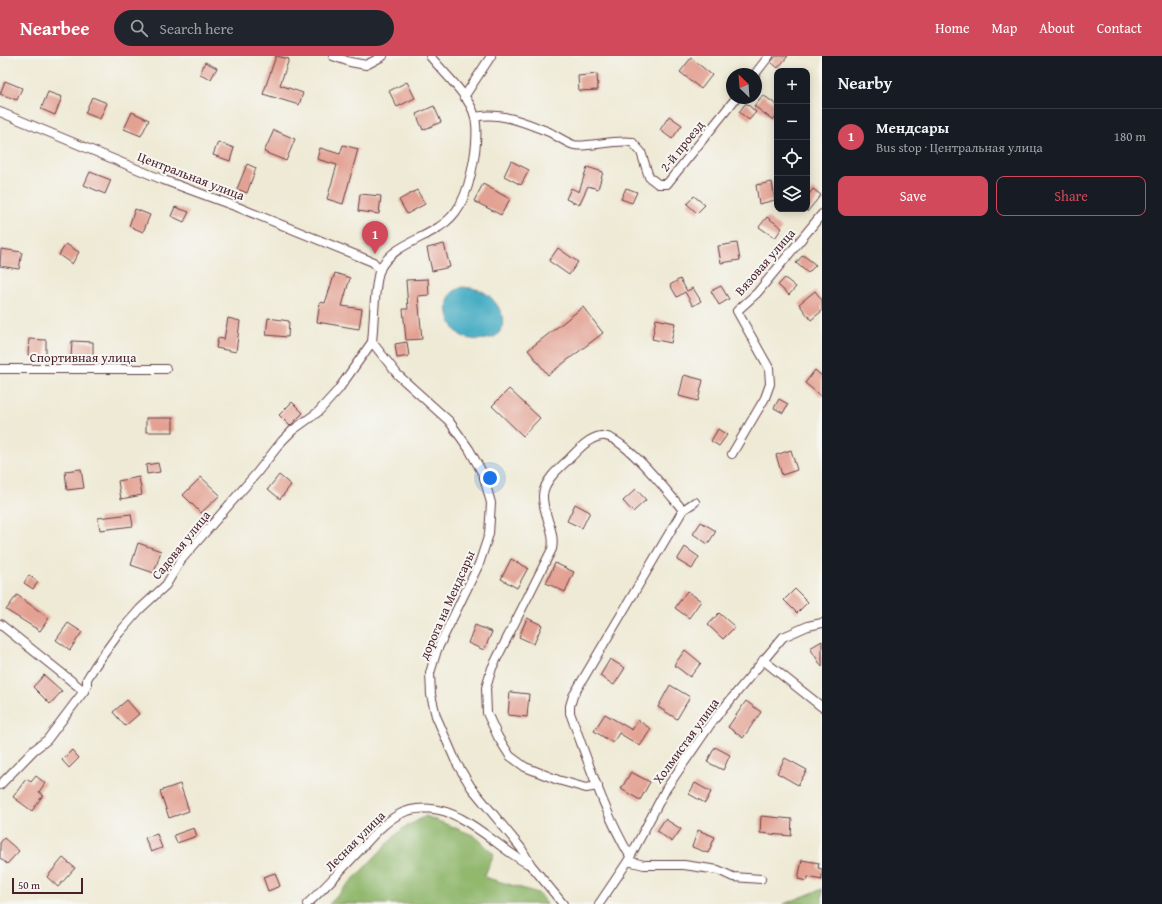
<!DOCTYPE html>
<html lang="en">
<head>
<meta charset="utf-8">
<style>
	:root { --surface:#171b24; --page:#20242c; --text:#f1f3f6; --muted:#9ea1a6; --line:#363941; --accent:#d1495b }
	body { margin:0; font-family:"Gentium Book Plus",serif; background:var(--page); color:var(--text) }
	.controls { position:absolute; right:12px; top:12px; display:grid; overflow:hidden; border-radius:8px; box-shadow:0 2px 10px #0003 }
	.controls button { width:36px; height:36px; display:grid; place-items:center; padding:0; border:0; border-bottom:1px solid var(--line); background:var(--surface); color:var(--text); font:20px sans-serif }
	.compass { position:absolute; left:726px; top:12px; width:36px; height:36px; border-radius:50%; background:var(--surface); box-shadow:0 2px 10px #0003; rotate:335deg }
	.scale { position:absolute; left:12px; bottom:10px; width:71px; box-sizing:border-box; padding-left:4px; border:2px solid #4a1f2b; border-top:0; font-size:11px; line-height:14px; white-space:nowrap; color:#4a1f2b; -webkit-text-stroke:3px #f6f6f2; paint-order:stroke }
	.you { position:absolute; left:490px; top:422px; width:14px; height:14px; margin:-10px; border:3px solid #fff; border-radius:50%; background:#1a73e8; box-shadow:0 0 0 6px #1a73e833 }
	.badge { display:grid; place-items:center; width:26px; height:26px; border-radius:50%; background:var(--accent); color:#fff; font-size:13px; font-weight:700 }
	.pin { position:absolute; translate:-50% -33px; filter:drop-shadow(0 1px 2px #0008) }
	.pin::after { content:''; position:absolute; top:21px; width:14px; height:12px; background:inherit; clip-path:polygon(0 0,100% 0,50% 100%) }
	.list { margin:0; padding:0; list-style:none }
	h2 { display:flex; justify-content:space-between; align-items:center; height:52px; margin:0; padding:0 16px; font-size:17px }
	h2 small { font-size:13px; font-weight:400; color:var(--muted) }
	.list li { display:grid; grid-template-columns:26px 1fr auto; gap:12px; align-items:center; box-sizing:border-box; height:56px; padding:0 16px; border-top:1px solid var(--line) }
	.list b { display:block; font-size:15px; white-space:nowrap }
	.list p { margin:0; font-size:13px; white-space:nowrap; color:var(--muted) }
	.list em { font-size:13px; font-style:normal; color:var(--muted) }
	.actions { display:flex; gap:8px; padding:12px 16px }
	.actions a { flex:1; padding:9px 0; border:1px solid var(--accent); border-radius:8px; text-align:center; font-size:14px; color:var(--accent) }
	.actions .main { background:var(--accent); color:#fff }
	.icon { flex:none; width:22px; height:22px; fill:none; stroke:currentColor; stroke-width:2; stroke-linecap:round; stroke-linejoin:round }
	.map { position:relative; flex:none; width:822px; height:848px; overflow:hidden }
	header { display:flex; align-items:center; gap:24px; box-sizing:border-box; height:56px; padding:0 20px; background:var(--accent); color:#fff }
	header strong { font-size:19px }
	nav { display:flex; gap:22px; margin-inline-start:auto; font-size:14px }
	.search { width:280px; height:36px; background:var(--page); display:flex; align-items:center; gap:10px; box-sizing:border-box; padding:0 14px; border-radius:22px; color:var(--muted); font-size:15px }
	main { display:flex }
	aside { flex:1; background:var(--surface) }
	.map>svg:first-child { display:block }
	.forest { fill:#92b86e; stroke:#6e6c4c }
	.water { fill:#44acc3; stroke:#476677 }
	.building { fill:#e3a193 }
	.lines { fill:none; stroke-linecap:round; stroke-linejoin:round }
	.street-casing { stroke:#633d44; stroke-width:10 }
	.street { stroke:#fff; stroke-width:8 }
	.labels { text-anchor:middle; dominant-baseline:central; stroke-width:4; stroke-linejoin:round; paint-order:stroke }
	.street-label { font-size:13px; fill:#4a1f2b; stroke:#f6f6f2 }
</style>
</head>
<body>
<header>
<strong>Nearbee</strong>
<div class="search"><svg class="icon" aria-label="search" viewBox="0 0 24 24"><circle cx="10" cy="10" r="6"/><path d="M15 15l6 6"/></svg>Search here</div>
<nav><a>Home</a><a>Map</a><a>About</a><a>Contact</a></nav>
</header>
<main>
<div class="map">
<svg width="822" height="848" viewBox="0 0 822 848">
	<rect width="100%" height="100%" fill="#f6f6f2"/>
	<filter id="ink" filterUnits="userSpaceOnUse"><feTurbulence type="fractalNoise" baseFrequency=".025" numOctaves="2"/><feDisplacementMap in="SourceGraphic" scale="8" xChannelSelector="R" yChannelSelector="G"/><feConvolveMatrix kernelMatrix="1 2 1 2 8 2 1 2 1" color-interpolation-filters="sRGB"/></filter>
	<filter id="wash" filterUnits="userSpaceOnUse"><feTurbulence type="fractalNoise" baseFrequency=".012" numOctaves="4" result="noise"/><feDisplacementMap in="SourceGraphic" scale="16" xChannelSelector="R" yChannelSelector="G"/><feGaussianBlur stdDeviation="0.9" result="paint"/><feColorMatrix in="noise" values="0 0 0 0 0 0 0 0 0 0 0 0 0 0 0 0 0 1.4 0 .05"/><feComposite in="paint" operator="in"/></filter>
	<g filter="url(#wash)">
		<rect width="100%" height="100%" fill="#efead5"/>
		<!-- forest -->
		<g class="forest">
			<polygon points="426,760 475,780 494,798 484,821 538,837 547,848 329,848 402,773"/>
			<polygon points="822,833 822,848 784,848"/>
		</g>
		<!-- water -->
		<path class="water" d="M462,231c10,1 19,2 26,8 12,10 21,28 9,40 -3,3 -7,3 -11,4 -7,1 -17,1 -24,-3 -12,-7 -20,-31 -10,-43 3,-3 7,-4 10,-6z"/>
		<g id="blocks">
			<!-- building -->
			<g class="building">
				<polygon points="276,0 289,3 280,29 303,37 299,49 263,38"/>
				<polygon points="776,0 788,0 778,12 771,6"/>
				<polygon points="691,2 712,19 701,33 680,16"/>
				<polygon points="205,6 217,12 211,23 200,18"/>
				<polygon points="597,18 598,34 579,35 578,20"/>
				<polygon points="5,25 22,32 17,44 0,38"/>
				<polygon points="407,26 415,42 397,51 389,35"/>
				<polygon points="48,36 62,41 55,59 41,53"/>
				<polygon points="763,39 777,49 777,58 773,64 754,50"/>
				<polygon points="92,41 107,47 100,63 85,57"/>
				<polygon points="746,47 756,56 749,64 739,56"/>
				<polygon points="434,50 441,66 423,74 416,58"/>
				<polygon points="132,56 149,64 141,80 124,73"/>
				<polygon points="669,60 682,69 672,83 660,74"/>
				<polygon points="274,74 295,83 286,105 264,96"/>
				<polygon points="218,86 234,92 230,105 213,99"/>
				<polygon points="343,89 358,93 343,148 327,143 337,109 317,103 320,92 340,98"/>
				<polygon points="511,105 529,114 521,129 504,120"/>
				<polygon points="247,108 256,112 247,137 237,133"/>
				<polygon points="587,111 603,116 598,133 588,130 579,149 566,143 571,132 579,136"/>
				<polygon points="90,116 111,124 105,138 84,129"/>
				<polygon points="772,126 775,144 759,148 756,129"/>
				<polygon points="483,128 510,143 501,159 474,145"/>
				<polygon points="626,132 637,136 632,147 621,143"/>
				<polygon points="813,133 821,139 807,156 807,141"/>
				<polygon points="417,134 425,148 407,158 399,144"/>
				<polygon points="360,138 381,140 379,158 358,155"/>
				<polygon points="694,140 705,149 697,157 687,148"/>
				<polygon points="175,151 189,156 184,166 171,160"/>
				<polygon points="135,153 150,159 143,176 129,170"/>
				<polygon points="767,161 782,172 775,182 759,171"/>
				<polygon points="737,187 740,204 721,207 718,190"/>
				<polygon points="66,188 79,196 72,208 59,199"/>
				<polygon points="444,188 450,211 432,215 427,192"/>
				<polygon points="558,192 578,206 569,219 549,205"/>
				<polygon points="1,193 22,196 19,213 0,210"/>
				<polygon points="803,199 816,209 808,217 796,207"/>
				<polygon points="335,217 350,222 342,250 362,253 359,273 317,266 320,246 325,247"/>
				<polygon points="785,222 796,231 789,239 778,229"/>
				<polygon points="428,223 429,239 418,240 422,283 406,284 403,253 408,253 406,224"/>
				<polygon points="680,223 687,235 693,232 701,245 693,250 685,236 677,241 670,229"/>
				<polygon points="721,230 729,243 719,249 711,235"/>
				<polygon points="815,235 822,244 822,255 811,264 799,248"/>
				<polygon points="583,251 603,277 548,319 528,294"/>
				<polygon points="228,262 240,265 236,296 216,292 218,282 224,283"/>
				<polygon points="268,262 289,265 288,281 266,279"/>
				<polygon points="656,263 675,267 671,287 652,283"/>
				<polygon points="29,283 46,284 46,300 28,299"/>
				<polygon points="72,285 93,286 93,303 71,302"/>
				<polygon points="407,286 409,300 397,302 395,288"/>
				<polygon points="815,314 822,320 822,341 805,327"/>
				<polygon points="684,319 703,324 698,345 679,340"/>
				<polygon points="509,333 540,362 523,380 492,350"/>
				<polygon points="779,343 788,348 783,357 774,352"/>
				<polygon points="292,346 303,357 290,370 279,359"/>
				<rect x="146" y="362" width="27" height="14"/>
				<polygon points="718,373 727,379 719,390 711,385"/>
				<polygon points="791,394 797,414 782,419 776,399"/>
				<polygon points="158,407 160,416 147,418 146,409"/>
				<polygon points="81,413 84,432 67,434 65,415"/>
				<polygon points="279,419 291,429 280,443 268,433"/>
				<polygon points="139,421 142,439 121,443 118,425"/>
				<polygon points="201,421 220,439 201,457 183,439"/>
				<polygon points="636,433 646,444 633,456 623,445"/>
				<polygon points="575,448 590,456 582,472 567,465"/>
				<polygon points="131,458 133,470 100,474 98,462"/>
				<polygon points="701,466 716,475 708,488 693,478"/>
				<polygon points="138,487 161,495 154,517 131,509"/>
				<polygon points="685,491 699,501 692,513 677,504"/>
				<polygon points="511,503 528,512 517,532 501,523"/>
				<polygon points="555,507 574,516 565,536 546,527"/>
				<polygon points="29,519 38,526 33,533 24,527"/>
				<polygon points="795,533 808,546 797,557 784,544"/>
				<polygon points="687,535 701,545 689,562 675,552"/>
				<polygon points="17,539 49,562 40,575 6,554"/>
				<polygon points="719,557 735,571 723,583 708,569"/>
				<polygon points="527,562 542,569 534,588 519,581"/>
				<polygon points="68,567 82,576 70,594 56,584"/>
				<polygon points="475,569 492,576 484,594 468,587"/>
				<polygon points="822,585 822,611 810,592"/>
				<polygon points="685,594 701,607 690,621 674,609"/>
				<polygon points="610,603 625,612 614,629 600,620"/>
				<polygon points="44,619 62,635 50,648 33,631"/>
				<polygon points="670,629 690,641 677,663 658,651"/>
				<polygon points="510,636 529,638 527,661 508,659"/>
				<polygon points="127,644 139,658 125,670 113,656"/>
				<polygon points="746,645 761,656 743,682 728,671"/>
				<polygon points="605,658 632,674 638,664 651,673 640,690 619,677 613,687 594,675"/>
				<polygon points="715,691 730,699 723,714 707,706"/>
				<polygon points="72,694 79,702 69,712 62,704"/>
				<polygon points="785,702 807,714 798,729 777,717"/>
				<polygon points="631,716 650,726 640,744 621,733"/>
				<polygon points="36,720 45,727 39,736 43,739 32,755 13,741 26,723 31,726"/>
				<polygon points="695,727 711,736 705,747 689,738"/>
				<polygon points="180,728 189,755 169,762 160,735"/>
				<polygon points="761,760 792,763 791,780 760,777"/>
				<polygon points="665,763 681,773 672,786 657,775"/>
				<polygon points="194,772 197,780 177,787 174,779"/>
				<polygon points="698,774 715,781 708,797 692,791"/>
				<polygon points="157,778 162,792 151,796 145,782"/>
				<polygon points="4,782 19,795 7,808 0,802 0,787"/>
				<polygon points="63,802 75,812 58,831 47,821"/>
				<polygon points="802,804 819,807 818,812 822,813 822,824 808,821 807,825 798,823"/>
				<polygon points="275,817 280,830 268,835 263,821"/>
			</g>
		</g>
	</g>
	<g filter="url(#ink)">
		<use href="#blocks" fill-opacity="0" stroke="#633d44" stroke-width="1"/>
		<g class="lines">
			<!-- street casing -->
			<g class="street-casing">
				<g id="street">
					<polyline points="333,0 350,6 366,9 383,0"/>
					<path d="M430,0c13,16 35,36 43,55 9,22 -2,74 -13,94 -5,9 -13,17 -21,22 -19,13 -48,20 -59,42 -6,14 -6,56 -8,73l26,33 51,46 20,28 14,25 8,29 -2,31 -10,30 -42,86 -7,23 1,22 5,21 20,46 15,25 50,61 10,17 32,39"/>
					<polyline points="755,18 769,0"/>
					<polyline points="464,41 491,0"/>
					<polyline points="0,56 161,123 240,152 373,206 380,214"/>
					<path d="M475,61c24,-6 52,6 74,15 8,4 16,10 25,13 10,3 42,-6 58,-3l9,10 8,25 9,7h9l69,-86"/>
					<polyline points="0,313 166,313"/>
					<polyline points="732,398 765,342 770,328 769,312 737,255 757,237 822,158"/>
					<polyline points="0,568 84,635"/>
					<polyline points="763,604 822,651"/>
					<polyline points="0,729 34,694 47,684 84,635 87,629 87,623 95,610 119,577 140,553 166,529 181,504 256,418 282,385 293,374 318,356 338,334 372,286"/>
					<path d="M598,730l-12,2 -28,-8 -33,-13 -15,-11 -12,-19 -11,-24 -1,-25 6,-20 60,-119c4,-19 -10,-35 -9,-54 1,-14 16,-27 26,-36 9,-9 19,-21 32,-23 21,-3 68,58 82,74"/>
					<path d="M630,800c-26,-44 -42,-95 -60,-143v-7l3,-10 110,-186 12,-8"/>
					<polyline points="628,805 644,809 684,809 718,814 733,821 761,823"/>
					<path d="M307,848c18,-16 34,-34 51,-52 12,-13 24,-28 40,-37 19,-11 44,-7 62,3 25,13 45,34 70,47"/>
					<polyline points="599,848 628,805 666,733 712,666 783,581 808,570 822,567"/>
				</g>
			</g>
			<!-- street -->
			<use href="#street" class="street"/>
		</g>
	</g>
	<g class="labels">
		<!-- street labels -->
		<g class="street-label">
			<text transform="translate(682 90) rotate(-51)">2-й проезд</text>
			<text transform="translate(191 120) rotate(21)">Центральная улица</text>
			<text transform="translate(765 206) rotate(-49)">Вязовая улица</text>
			<text x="83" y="301">Спортивная улица</text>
			<text transform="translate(181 489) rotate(-51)">Садовая улица</text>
			<text transform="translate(447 549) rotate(-66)">дорога на Мендсары</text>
			<text transform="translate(686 685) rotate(-54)">Холмистая улица</text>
			<text transform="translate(355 785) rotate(-45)">Лесная улица</text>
		</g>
	</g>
</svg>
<div class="controls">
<button>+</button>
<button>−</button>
<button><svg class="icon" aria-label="locate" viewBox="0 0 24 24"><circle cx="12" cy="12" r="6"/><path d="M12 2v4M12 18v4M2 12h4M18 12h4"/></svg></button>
<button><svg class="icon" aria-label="layers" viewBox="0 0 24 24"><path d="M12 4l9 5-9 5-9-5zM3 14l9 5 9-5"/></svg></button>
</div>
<svg class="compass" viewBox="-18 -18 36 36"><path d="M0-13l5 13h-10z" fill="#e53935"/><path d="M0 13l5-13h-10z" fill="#9ea1a6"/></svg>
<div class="scale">50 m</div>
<div class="you"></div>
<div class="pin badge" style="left:375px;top:198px">1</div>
</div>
<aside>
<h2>Nearby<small></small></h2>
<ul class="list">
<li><span class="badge">1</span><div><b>Мендсары</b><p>Bus stop · Центральная улица</p></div><em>180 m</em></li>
</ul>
<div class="actions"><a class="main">Save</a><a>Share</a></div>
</aside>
</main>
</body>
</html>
